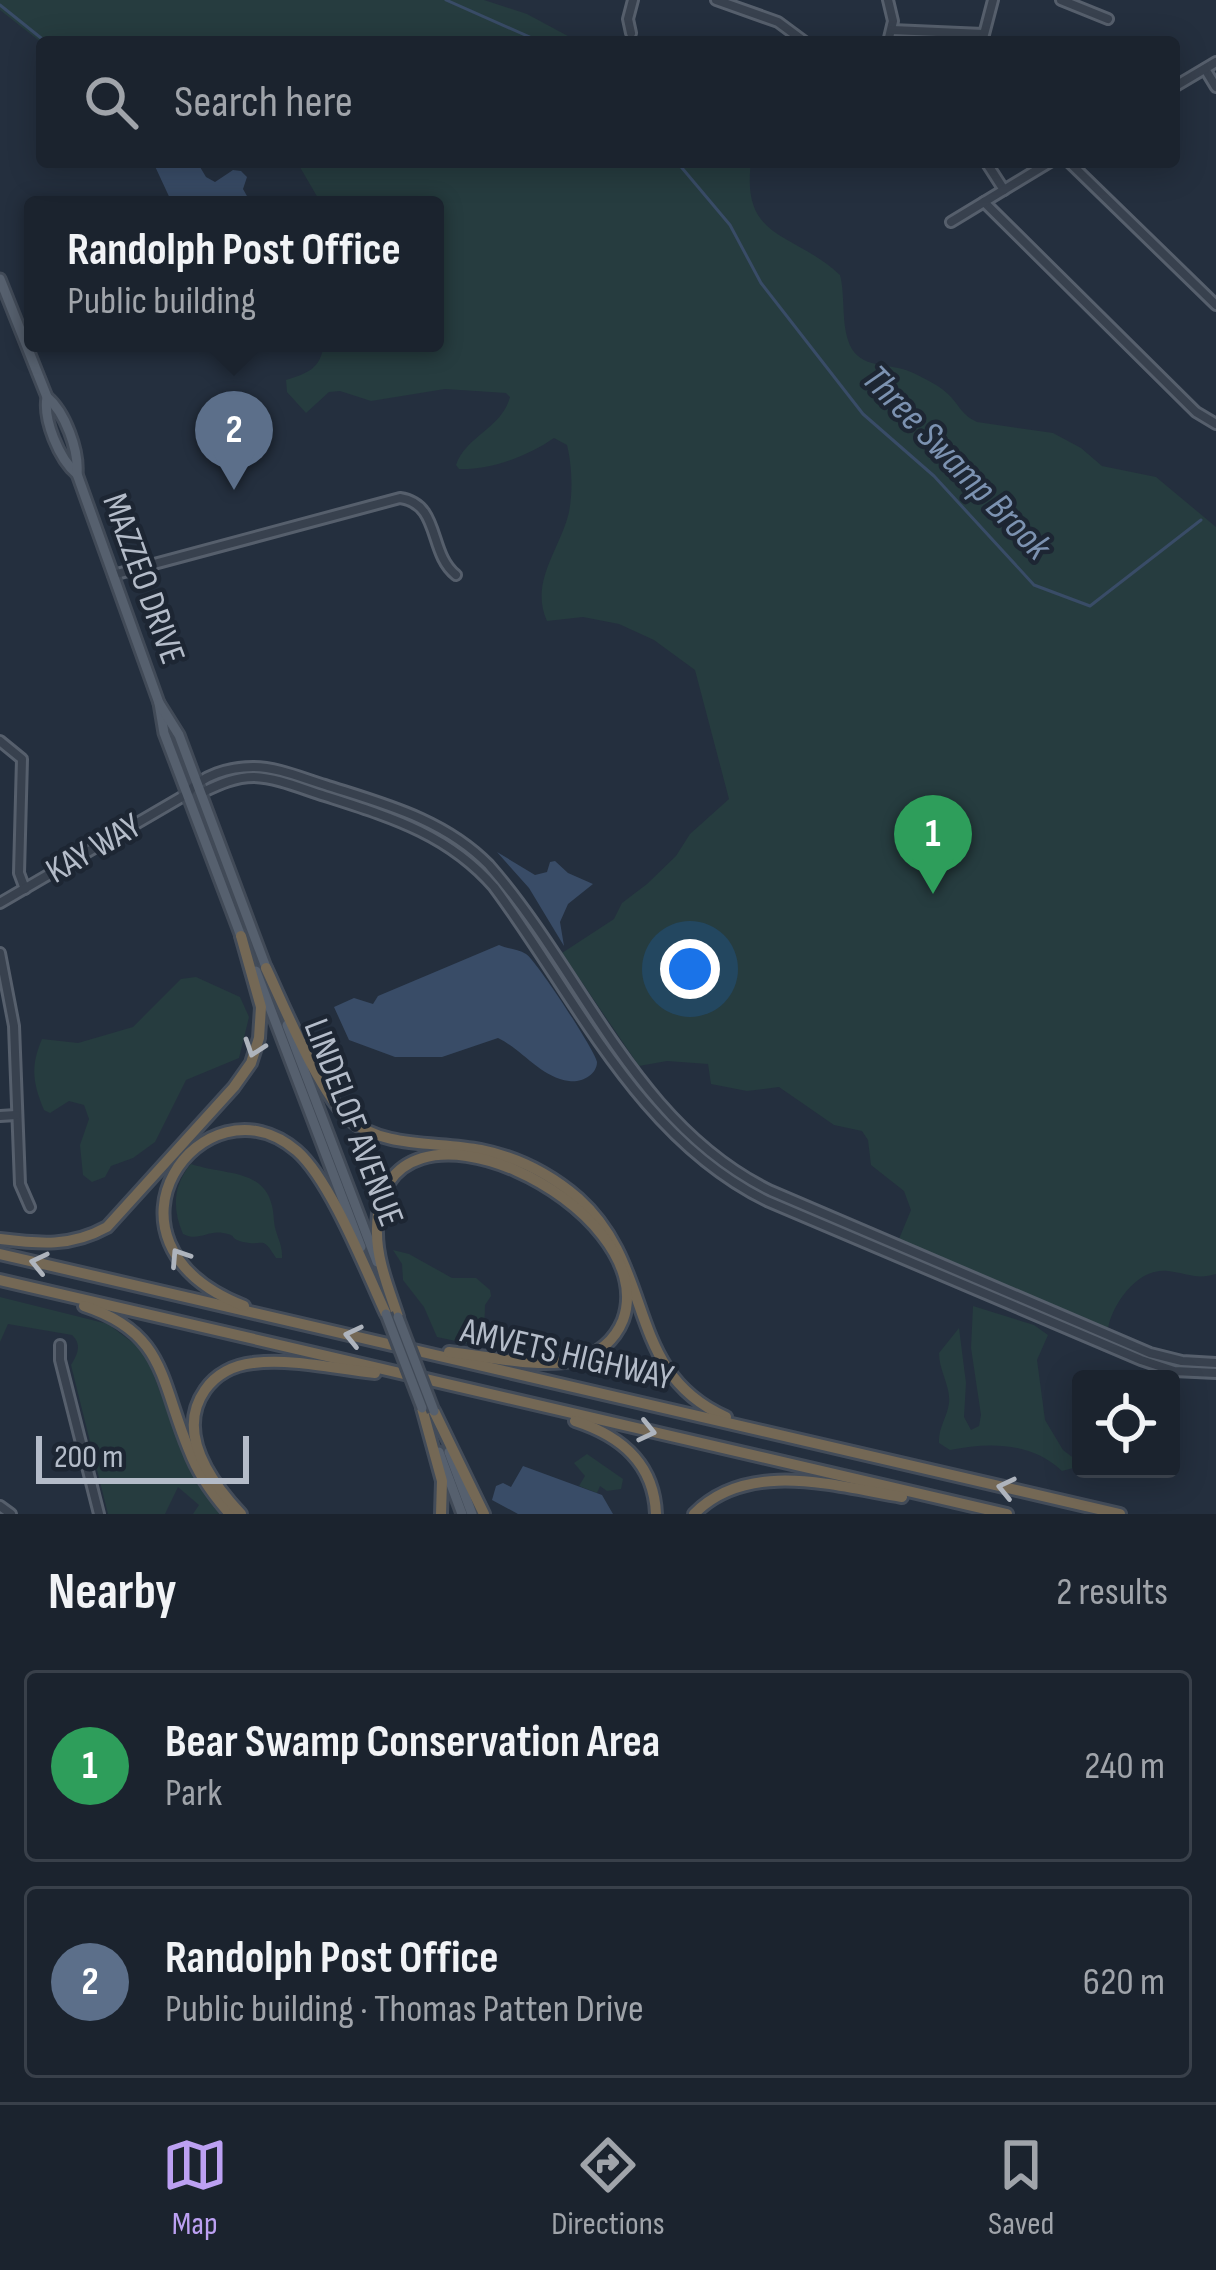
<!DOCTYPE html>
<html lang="en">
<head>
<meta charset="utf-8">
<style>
	:root { --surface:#1b232e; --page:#282f3a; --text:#f1f3f6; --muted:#a0a4aa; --line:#39404a; --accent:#bca0f2 }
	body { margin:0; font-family:"Sofia Sans Condensed",sans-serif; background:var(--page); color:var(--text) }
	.controls { position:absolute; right:36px; bottom:36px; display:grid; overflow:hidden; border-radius:12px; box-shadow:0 6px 30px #0003 }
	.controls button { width:108px; height:108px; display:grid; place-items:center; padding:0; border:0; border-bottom:3px solid var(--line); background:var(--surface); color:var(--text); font:60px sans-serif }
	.scale { position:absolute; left:36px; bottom:30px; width:213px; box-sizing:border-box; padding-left:12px; border:6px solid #b4bcc9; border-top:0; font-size:33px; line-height:42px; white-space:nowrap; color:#b4bcc9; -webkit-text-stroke:9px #1d2633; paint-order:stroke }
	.you { position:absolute; left:690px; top:969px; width:42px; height:42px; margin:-30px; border:9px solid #fff; border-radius:50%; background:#1a73e8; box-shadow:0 0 0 18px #1a73e833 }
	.badge { display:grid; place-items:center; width:78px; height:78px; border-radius:50%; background:var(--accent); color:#fff; font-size:39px; font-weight:700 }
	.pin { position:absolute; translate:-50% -99px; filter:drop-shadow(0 3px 6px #0008) }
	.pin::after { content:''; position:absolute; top:63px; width:42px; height:36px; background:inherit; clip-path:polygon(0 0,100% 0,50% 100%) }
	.popup { position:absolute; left:24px; top:196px; width:420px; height:156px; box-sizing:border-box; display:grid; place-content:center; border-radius:12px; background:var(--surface); filter:drop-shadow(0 3px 9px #0005); font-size:39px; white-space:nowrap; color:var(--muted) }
	.popup b { font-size:45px; color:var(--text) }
	.popup::after { content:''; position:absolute; left:50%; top:100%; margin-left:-24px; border:24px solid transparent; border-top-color:var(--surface) }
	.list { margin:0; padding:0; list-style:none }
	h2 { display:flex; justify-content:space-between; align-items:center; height:156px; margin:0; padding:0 48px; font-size:51px }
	h2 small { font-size:39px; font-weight:400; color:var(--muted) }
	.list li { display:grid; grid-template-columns:78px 1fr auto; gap:36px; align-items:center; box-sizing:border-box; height:192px; margin:0 24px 24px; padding:0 24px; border:3px solid var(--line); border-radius:12px }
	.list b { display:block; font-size:45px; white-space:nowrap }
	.list p { margin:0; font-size:39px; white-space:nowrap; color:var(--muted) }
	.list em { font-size:39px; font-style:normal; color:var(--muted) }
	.icon { flex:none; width:66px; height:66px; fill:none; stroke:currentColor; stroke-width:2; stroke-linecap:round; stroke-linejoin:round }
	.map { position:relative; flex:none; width:1216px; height:1514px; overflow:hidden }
	.search { position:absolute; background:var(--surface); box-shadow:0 6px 30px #0003; left:36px; right:36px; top:36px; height:132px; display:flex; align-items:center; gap:30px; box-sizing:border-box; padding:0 42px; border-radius:12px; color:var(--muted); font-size:45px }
	.sheet { height:588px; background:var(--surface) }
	nav { display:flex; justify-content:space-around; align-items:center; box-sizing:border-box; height:168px; border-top:3px solid var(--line); background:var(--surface); font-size:33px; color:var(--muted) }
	nav a { display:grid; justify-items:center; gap:6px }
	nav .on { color:var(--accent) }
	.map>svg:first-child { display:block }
	.green { fill:#263c3f }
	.water { fill:#394c67 }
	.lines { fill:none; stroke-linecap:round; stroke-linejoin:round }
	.stream { stroke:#394c67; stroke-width:3 }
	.minor-casing { stroke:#565f6c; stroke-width:14 }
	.major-casing { stroke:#414a57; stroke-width:15 }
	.highway-casing { stroke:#434c59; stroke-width:16 }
	.minor { stroke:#38414e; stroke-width:8 }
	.major { stroke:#56606e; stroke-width:9 }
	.highway { stroke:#746855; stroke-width:10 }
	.major-bridge-casing { stroke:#414a57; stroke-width:15; stroke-linecap:butt }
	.major-bridge { stroke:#56606e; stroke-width:9 }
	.oneway { stroke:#aeb4bd }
	.labels { text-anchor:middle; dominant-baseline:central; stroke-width:9; stroke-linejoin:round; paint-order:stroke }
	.street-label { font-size:36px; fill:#b4bcc9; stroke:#1d2633 }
	.water-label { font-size:39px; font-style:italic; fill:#7c92b1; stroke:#1d2633 }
</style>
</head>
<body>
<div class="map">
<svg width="1216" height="1514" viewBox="0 0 1216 1514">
	<rect width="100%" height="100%" fill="#242f3e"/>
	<!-- green -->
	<g class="green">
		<polygon points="0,0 484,0 527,14 579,42 42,43 0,10"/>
		<path d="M297,162h454c-10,79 42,69 89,113 6,23 0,53 12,74 12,20 40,14 59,23 13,6 30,14 40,25 9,10 12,19 26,25l76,11 28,15 21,18 54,11 60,50v747c-19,6 -30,-1 -48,-3 -30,-4 -55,32 -60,57l-209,-89 12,-29 -7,-19 -33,-26 -3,-25 -6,-9 -28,-6 -55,-38 -32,4 -36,-7 -3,-20 -41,-3 -28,5 -77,-113 52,-34 8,-16 25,-19 29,-28 14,-22 39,-35 -34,-129 -41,-30 -35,-16 -36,-7 -36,4c-18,-39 14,-73 22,-109 4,-20 3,-47 -2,-67l-13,-7c-26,18 -63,32 -95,31l-3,-4c10,-29 46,-37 54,-68l-4,-4 -61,-4 -74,12 -31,-10 -11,1 -23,21 -19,-21 -1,-12c22,-7 35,-11 38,-37h111v-138h-113z"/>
		<path d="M196,977l44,20 9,20 -10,41 -53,22 -31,62 -22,16 -22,8 -6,11 -13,5 -9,-7 -3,-30 9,-26 -5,-14 -15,-4 -19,12 -6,-3c-11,-27 -14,-43 -2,-71l36,4 55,-16 48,-48z"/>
		<path d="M191,1164c40,13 81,3 83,57 1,14 9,22 8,37h-6c-15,-24 -11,-11 -33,-16 -15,-4 -4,-6 -20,-9 -16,-3 -24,9 -40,1 -11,-25 -10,-49 8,-70z"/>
		<polygon points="393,1250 409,1254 452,1278 476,1278 490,1290 491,1296 485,1305 484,1337 470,1344 437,1337 424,1307 403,1280 402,1264"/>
		<path d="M0,1297l108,27 37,28 45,119 30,43h-27l6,-9 -21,-18 -13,27h-57l-37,-149c7,-11 11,-21 1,-30l-64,-11 -8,18z"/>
		<path d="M973,1306l61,19 14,10 -11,25 8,60 18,30 17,13 -3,4 -15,4c-30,-29 -73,-29 -112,-21l-11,-7c-1,-15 8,-25 10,-40 2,-16 -10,-32 -10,-50l20,-25 7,55 -2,34 7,13 8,-4 2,-11 -10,-67z"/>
		<polygon points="587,1454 623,1479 621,1489 607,1491 600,1486 597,1493 579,1486 585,1476 574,1463"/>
	</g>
	<!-- water -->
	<g class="water">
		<polygon points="153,162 197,162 206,177 215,182 233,170 241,171 247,177 243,189 252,205 173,205"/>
		<polygon points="497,852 535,875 547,872 550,862 555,861 568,873 593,884 568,904 560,922 564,946 529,888"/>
		<path d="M499,945c8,4 19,4 27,9 10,6 70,98 71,108 0,13 -16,21 -28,19 -29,-4 -46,-31 -71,-43l-56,19h-47l-46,-17 -15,-33 20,-9 19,6 5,-8z"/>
		<polygon points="523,1466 602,1495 613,1514 518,1514 492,1500 496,1486 503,1483 511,1487"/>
	</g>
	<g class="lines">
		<!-- stream -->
		<g class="stream">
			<polyline points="446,0 541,42"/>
			<polyline points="0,5 46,42"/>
			<polyline points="677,162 730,225 761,283 863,414 934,476 1034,585 1090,606 1201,520"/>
		</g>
		<!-- minor casing -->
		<g class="minor-casing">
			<g id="minor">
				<polyline points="716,0 778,22 805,42"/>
				<polyline points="888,0 893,21 888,42"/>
				<polyline points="1061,0 1108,19"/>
				<polyline points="892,30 983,34"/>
				<polyline points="631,33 628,19 633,0"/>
				<polyline points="982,42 993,0"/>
				<polyline points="1205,69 1216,87"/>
				<polyline points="1174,87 1216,62"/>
				<polyline points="986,162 1004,190"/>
				<polyline points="1069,162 1216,305"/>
				<polyline points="984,202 1196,412 1216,424"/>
				<polyline points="951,222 1050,162"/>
				<path d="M113,575l287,-77c41,6 28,55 56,77"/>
				<polyline points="0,741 22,759 19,873 25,889"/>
				<path d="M201,793c17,-8 33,-16 53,-16 24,1 48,12 71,19 65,21 123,38 169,91 82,110 144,251 273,314l374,159 33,11 42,2"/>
				<path d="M0,903l187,-109c14,-19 43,-27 66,-27 24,0 49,11 72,18 59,19 119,34 164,80 95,109 146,260 282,326l379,162 32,8 34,2"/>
				<polyline points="0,953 14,1026 20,1184 30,1207"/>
				<polyline points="0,1116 16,1115"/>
				<polyline points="60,1345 60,1360 99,1514"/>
				<polyline points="0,1506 11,1514"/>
			</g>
		</g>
		<!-- major casing -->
		<g class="major-casing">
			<g id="major">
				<path d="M0,279l47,118c-4,23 12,62 30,77"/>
				<path d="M47,397c18,15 32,53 30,77l82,229 5,30 78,206"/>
				<polyline points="159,703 179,735 267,970"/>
				<polyline points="256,971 361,1247"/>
				<polyline points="287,1025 377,1262"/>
				<polyline points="439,1452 462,1514"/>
				<polyline points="449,1452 472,1514"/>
			</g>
		</g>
		<!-- highway casing -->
		<g class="highway-casing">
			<g id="highway">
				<path d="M266,968c18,38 54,126 83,151 34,30 89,22 132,31 35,7 69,24 97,48 79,71 46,174 148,219"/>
				<path d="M0,1239c40,5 71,8 107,-12l127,-140 17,-24 8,-25 2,-31 -20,-71"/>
				<polyline points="0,1254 1120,1514"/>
				<polyline points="0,1280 1007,1514"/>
				<path d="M84,1306c82,27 76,75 105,144 9,24 24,45 41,64"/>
				<path d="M244,1306c-165,-65 -40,-235 53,-155 34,30 69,120 89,163"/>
				<path d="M398,1317c-9,-28 -22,-58 -21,-88 2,-164 287,-22 246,91 -8,20 -25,35 -47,40 -38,9 -88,-4 -127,-8"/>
				<polyline points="422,1408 442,1481 441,1514"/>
				<polyline points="434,1411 484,1514"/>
				<path d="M575,1421c46,15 79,42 81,93"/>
				<path d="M241,1514c-30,-32 -66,-81 -36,-124 11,-16 29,-25 48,-27 38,-5 83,6 122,10"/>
				<path d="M694,1514c54,-55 141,-28 208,-17"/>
			</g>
		</g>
		<!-- minor -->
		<use href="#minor" class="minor"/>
		<!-- major -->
		<use href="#major" class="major"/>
		<!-- highway -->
		<use href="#highway" class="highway"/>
		<!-- major-bridge casing -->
		<g class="major-bridge-casing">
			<g id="major-bridge">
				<polyline points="386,1314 422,1408"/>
				<polyline points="398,1317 434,1411"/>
			</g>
		</g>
		<!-- major-bridge -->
		<use href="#major-bridge" class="major-bridge"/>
	</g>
	<!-- one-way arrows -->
	<defs><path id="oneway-chevron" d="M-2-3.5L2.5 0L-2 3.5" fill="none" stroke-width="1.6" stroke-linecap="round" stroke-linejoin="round" transform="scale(3)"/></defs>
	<g class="oneway">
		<use href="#oneway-chevron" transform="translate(254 1048) rotate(109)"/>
		<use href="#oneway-chevron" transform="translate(179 1257) rotate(-123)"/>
		<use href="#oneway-chevron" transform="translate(39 1263) rotate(-167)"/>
		<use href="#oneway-chevron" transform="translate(353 1336) rotate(-167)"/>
		<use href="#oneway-chevron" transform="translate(647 1431) rotate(13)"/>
		<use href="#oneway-chevron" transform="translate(1006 1488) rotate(-167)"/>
	</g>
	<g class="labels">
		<!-- street labels -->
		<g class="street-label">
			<text transform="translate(143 579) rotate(70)">MAZZEO DRIVE</text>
			<text transform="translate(94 849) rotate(-30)">KAY WAY</text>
			<text transform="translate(353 1123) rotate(69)">LINDELOF AVENUE</text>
			<text transform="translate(567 1355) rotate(13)">AMVETS HIGHWAY</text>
		</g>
		<!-- water labels -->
		<g class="water-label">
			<text transform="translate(956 463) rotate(46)">Three Swamp Brook</text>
		</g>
	</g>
</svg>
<div class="controls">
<button><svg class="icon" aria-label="locate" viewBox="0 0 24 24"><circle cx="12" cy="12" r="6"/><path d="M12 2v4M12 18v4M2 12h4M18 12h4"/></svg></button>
</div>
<div class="scale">200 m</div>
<div class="you"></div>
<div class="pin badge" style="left:933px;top:894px;background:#2e9e5b">1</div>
<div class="pin badge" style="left:234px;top:490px;background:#5c6f8a">2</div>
<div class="popup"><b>Randolph Post Office</b>Public building</div>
<div class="search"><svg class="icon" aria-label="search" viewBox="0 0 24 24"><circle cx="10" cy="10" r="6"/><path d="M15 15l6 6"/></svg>Search here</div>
</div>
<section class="sheet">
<h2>Nearby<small>2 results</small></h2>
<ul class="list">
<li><span class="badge" style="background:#2e9e5b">1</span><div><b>Bear Swamp Conservation Area</b><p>Park</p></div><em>240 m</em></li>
<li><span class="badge" style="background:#5c6f8a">2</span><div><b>Randolph Post Office</b><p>Public building · Thomas Patten Drive</p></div><em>620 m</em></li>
</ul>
</section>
<nav>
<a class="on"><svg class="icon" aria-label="map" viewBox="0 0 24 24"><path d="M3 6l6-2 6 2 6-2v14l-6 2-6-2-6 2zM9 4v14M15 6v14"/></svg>Map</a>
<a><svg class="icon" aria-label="directions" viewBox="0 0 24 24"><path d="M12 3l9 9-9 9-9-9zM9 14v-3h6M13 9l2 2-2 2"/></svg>Directions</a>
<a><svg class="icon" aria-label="saved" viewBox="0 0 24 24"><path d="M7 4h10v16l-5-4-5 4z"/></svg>Saved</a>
</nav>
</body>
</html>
